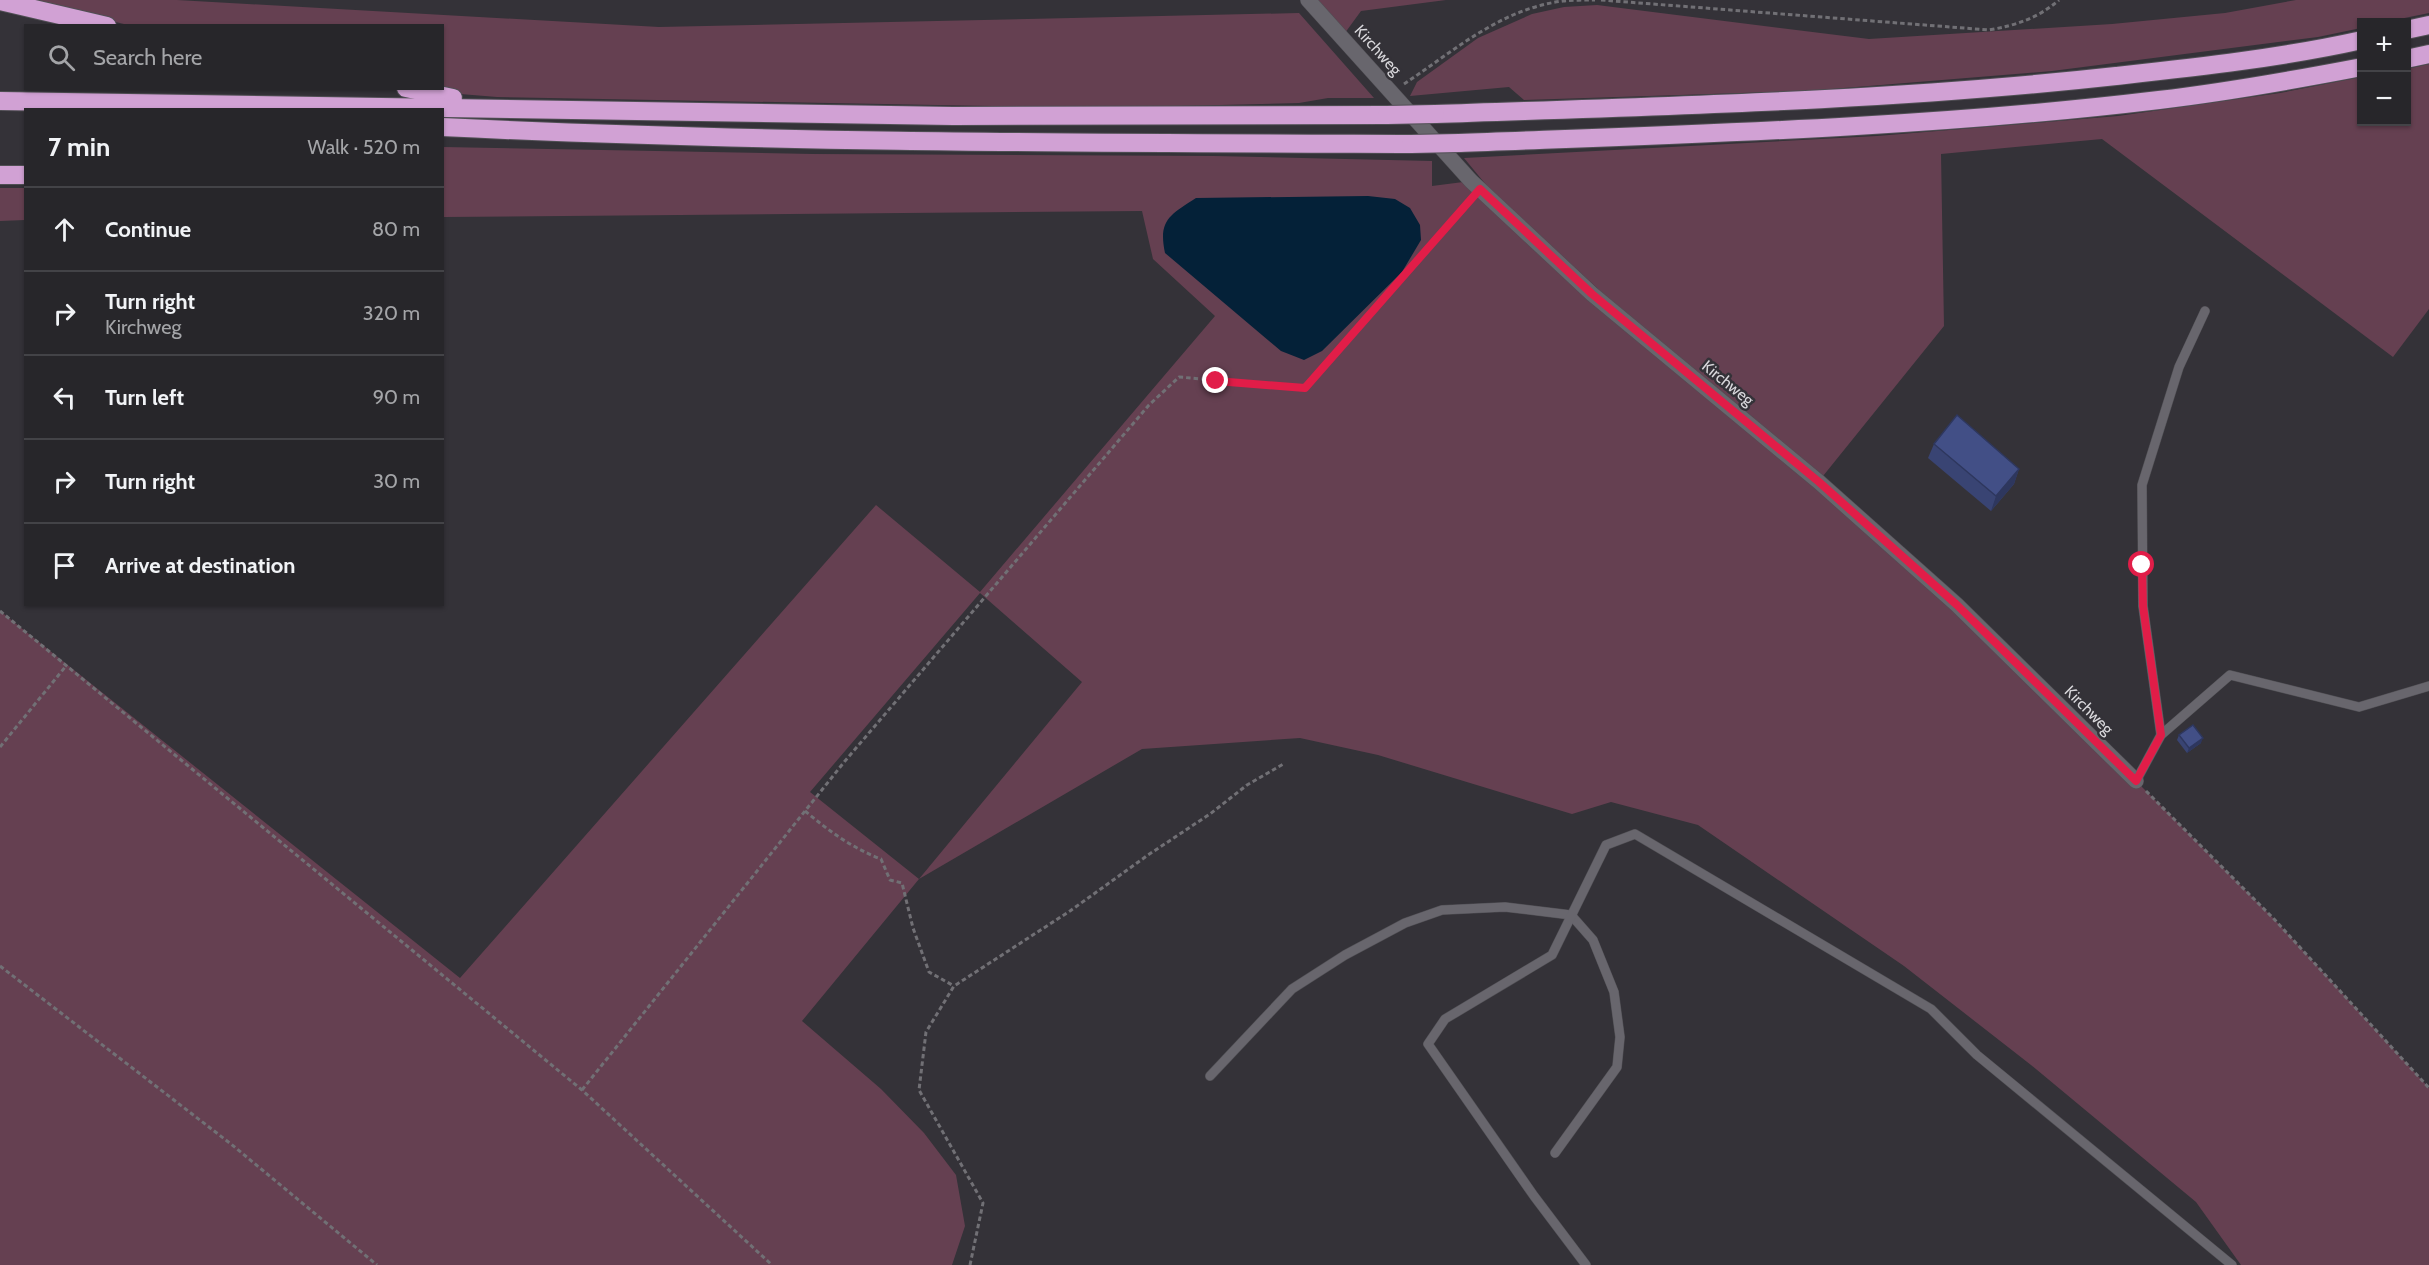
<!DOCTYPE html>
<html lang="en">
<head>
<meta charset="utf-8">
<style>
	:root { --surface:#27262a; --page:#2f2e32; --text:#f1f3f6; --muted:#a4a5a8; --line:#434347 }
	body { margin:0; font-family:Cabin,sans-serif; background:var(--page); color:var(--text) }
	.controls { position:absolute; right:18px; top:18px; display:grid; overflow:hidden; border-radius:0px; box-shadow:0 2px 4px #0004 }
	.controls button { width:54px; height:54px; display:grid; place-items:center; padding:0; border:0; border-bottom:2px solid var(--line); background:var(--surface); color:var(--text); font:30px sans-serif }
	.stop { position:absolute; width:18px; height:18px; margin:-14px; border:4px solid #e11d48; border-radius:50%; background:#fff }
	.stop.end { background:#e11d48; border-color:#fff; box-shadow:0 2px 6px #0008 }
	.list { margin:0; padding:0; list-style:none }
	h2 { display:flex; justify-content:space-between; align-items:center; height:78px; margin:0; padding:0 24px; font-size:26px }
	h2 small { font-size:20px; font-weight:400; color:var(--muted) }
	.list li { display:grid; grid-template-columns:39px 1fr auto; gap:18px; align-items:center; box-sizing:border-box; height:84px; padding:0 24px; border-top:2px solid var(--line) }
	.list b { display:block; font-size:22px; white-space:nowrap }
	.list p { margin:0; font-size:20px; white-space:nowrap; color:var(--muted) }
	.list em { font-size:20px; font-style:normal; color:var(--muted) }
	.icon { flex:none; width:33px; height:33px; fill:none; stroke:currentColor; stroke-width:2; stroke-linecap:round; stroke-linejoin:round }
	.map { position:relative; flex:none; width:2429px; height:1265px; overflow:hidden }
	.search { position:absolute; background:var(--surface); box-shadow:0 2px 4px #0004; left:24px; top:24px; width:420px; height:66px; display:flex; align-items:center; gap:15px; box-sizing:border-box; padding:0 21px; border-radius:0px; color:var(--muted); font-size:22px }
	.panel { position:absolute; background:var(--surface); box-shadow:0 2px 4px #0004; left:24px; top:108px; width:420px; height:498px; border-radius:0px }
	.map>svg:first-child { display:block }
	.green { fill:#654051; fill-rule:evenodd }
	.water { fill:#042138 }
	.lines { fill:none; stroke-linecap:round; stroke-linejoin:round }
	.lane-casing { stroke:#504f54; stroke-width:10 }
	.street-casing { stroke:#504f54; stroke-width:16 }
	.highway-casing { stroke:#504f54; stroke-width:20 }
	.path { stroke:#717075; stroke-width:3; stroke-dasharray:4.5 3; stroke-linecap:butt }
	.lane { stroke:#68666d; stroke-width:9 }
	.street { stroke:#68666d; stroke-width:15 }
	.highway { stroke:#d1a1d4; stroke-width:18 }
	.highway-bridge-casing { stroke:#504f54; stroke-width:20; stroke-linecap:butt }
	.highway-bridge { stroke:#d1a1d4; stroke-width:18 }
	.wall { fill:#394473 }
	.shaded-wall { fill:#2e375e }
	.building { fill:#424f86; stroke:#2e375e; stroke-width:1.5 }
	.route { stroke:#e11d48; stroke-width:8 }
	.labels { text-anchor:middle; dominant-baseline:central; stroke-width:5; stroke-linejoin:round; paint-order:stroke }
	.street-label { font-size:16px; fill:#d9d8dc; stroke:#343238 }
</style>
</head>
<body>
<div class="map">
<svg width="2429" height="1265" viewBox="0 0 2429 1265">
	<rect width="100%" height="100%" fill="#343238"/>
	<!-- green -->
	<g class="green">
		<polygon points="25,0 177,0 659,27 1299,13 1374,98 1328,98 1299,103 1095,108 497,97 448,93 442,88 442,26 128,25"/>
		<polygon points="1308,0 1446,0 1361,11 1342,37"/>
		<polygon points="2296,0 2429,0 2429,13 2385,22 2362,22 2361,28 2318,37 2052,71 1807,91 1524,100 1509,87 1410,96 1417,82 1478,38 1532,14 1564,7 1597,5 1869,39 2112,24 2225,13"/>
		<path d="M2429,64v245l-36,48 -291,-218 -161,15 3,172 -125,155 317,300 138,138 155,169v177h-188l-45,-63 -165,-137 -127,-99 -206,-141 -87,-23 -39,12 -194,-59 -78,-17 -158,11 -223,130 -117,142 79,68 43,44 32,42 9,51 -13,39h-952v-654l460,367 416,-473 104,87 235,-276 -62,-57 -11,-48 -699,6v-70l370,7 401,2 218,5v25l39,-5 121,113 5,-6 -105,-96 -28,-34 413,-22 241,-20 162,-23 81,-16 1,45h44l1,-53zM980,593l102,89 -163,197 -109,-87z"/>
		<polygon points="0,188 25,188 25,220 0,221"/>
	</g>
	<!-- water -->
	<path class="water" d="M1368,196l27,3 15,9 10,17 1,15 -19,32 -80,79 -18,9 -23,-9 -116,-98c-7,-33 5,-38 31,-55z"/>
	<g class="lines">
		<!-- lane casing -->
		<g class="lane-casing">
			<g id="lane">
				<polyline points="2161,735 2143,606 2142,485 2179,367 2205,311"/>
				<polyline points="2136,781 2161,735 2230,675 2359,707 2429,686"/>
				<polyline points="1210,1076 1292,989 1345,955 1405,923 1442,910 1505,907 1571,915 1593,940 1614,992 1620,1037 1617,1067 1555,1153"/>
				<polyline points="1586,1265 1534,1196 1428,1044 1445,1019 1552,955 1606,845 1635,834 1931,1009 1977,1055 2232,1265"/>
			</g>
		</g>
		<!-- street casing -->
		<g class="street-casing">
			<polyline id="street" points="1308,0 1471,181 1592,294 1819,482 1957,605 2136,781"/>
		</g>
		<!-- highway casing -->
		<g class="highway-casing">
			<g id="highway">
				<polyline points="0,1 107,26"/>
				<polyline points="2406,30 2429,25"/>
				<polyline points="2406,59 2429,54"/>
				<polyline points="406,88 453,98"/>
				<polyline points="0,101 953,116 1387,115"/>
				<path d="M1435,114c227,-8 455,-13 681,-38 82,-9 165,-18 246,-36"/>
				<path d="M442,127c323,16 646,16 969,17"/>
				<path d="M1459,143c233,-9 468,-15 700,-43 68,-8 135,-20 203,-33"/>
				<polyline points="0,175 26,175"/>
			</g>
		</g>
		<!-- path -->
		<g class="path">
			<path d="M1601,0l388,30c28,-5 49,-12 70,-30"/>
			<path d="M1404,84c50,-33 96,-75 159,-83 10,-1 22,-1 32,-1"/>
			<polyline points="0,611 582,1090 772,1265"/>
			<polyline points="0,747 66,666"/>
			<polyline points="2146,791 2274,919 2429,1088"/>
			<path d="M805,811c24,20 47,37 76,48l9,21 12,3 11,45 16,44 25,14"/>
			<polyline points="0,966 231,1144 377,1265"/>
			<polyline points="582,1090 845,761 1149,405 1179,377 1305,388 1469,201"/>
			<polyline points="970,1265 983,1203 919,1090 926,1032 954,986 1070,911 1148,855 1210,814 1247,785 1285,763"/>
		</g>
		<!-- lane -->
		<use href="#lane" class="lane"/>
		<!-- street -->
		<use href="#street" class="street"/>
		<!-- highway -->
		<use href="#highway" class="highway"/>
		<!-- highway-bridge casing -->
		<g class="highway-bridge-casing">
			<g id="highway-bridge">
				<polyline points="1387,115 1435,114"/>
				<polyline points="1411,144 1459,143"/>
			</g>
		</g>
		<!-- highway-bridge -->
		<use href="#highway-bridge" class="highway-bridge"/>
	</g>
	<!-- wall -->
	<g class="wall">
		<polygon points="1934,444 2019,469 2014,484 1991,511 1928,458"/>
		<polygon points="2179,735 2201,743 2187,753 2177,740"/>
	</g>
	<!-- shaded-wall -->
	<g class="shaded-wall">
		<polygon points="2019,469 2014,484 1991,511 1996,496"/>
		<polygon points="2203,738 2201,743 2187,753 2189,748"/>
	</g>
	<!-- building -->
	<g class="building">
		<polygon points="1957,415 2019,469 1996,496 1934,444"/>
		<polygon points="2193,725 2203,738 2189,748 2179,735"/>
	</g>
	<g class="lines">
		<!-- route -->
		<polyline class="route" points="1216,381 1305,388 1480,189 1592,294 1819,482 1957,605 2136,781 2161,735 2143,606 2142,565"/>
	</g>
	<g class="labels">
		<!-- street labels -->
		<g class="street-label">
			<text transform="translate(1378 50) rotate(48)">Kirchweg</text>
			<text transform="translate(1728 383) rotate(39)">Kirchweg</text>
			<text transform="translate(2089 710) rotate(45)">Kirchweg</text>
		</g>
	</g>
</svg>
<div class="controls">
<button>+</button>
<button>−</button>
</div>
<div class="stop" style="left:2142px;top:565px"></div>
<div class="stop end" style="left:1216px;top:381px"></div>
<div class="search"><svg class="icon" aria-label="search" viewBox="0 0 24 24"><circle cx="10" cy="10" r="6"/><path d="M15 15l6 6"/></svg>Search here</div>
<section class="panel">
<h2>7 min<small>Walk · 520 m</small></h2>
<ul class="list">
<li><svg class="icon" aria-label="ahead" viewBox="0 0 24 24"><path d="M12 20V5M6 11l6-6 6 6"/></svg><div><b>Continue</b></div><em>80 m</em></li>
<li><svg class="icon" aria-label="right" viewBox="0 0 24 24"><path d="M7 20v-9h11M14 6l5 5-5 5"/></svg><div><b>Turn right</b><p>Kirchweg</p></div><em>320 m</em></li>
<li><svg class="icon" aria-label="left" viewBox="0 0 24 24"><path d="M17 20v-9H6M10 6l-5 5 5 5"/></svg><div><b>Turn left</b></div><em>90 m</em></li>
<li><svg class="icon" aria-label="right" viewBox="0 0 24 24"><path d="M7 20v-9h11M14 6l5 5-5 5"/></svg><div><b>Turn right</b></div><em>30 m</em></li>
<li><svg class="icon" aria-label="arrive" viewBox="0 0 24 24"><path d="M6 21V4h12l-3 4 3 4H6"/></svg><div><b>Arrive at destination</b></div></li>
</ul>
</section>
</div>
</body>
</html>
